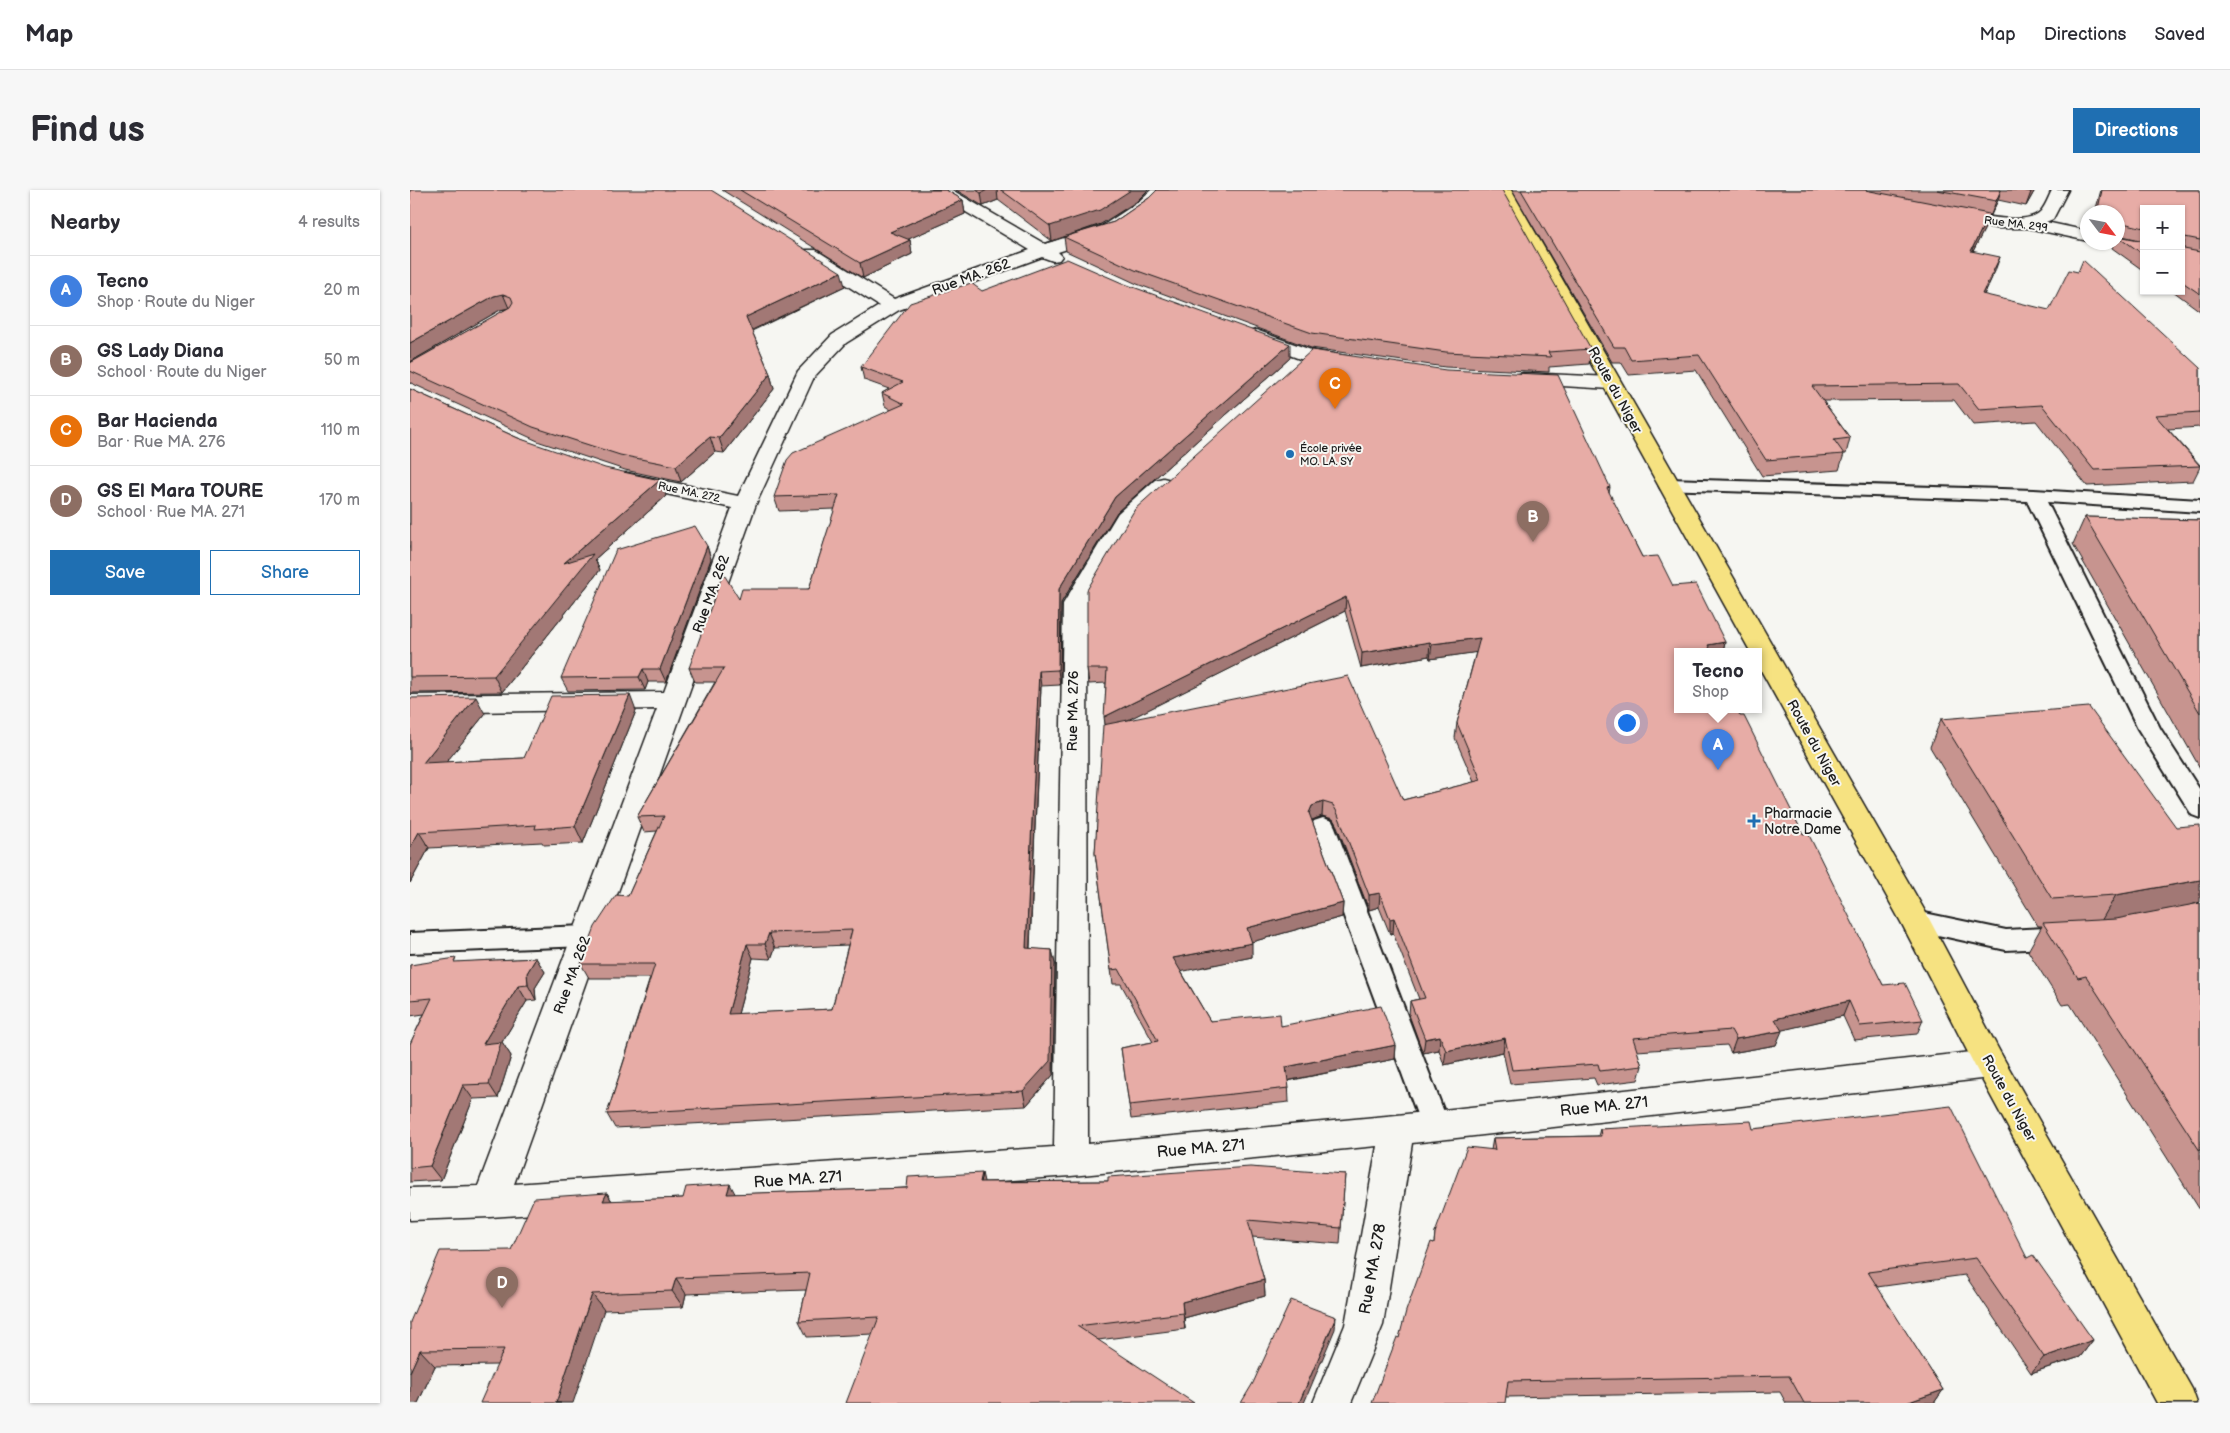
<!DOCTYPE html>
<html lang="en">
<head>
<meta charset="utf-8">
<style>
	:root { --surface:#fff; --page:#f7f7f7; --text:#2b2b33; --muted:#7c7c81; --line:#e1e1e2; --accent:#1f6fb2 }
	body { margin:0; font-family:"Balsamiq Sans",sans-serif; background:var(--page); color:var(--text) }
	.controls { position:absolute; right:15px; top:15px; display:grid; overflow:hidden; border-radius:0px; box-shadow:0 1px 4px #0004 }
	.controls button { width:45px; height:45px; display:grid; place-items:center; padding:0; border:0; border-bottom:1px solid var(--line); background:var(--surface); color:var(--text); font:25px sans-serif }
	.compass { position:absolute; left:1670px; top:15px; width:45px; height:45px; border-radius:50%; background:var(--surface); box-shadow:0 1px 4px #0004; rotate:122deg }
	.you { position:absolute; left:1216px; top:532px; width:18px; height:18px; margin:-12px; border:4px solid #fff; border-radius:50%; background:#1a73e8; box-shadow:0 0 0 8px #1a73e833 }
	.badge { display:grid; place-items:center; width:32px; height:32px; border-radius:50%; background:var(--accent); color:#fff; font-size:16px; font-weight:700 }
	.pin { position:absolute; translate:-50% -41px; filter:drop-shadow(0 1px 2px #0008) }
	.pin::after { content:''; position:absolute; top:26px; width:18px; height:15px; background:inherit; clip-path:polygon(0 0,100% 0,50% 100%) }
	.popup { position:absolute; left:1264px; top:458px; width:88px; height:65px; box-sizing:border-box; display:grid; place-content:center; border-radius:0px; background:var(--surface); filter:drop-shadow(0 1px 4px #0005); font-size:16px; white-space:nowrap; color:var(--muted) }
	.popup b { font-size:19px; color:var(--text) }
	.popup::after { content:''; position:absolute; left:50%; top:100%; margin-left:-10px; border:10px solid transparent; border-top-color:var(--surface) }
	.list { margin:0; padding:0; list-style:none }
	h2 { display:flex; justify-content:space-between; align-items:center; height:65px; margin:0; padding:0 20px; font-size:21px }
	h2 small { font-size:16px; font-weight:400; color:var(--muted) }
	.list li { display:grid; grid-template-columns:32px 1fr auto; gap:15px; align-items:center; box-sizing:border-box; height:70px; padding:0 20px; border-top:1px solid var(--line) }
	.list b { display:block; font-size:19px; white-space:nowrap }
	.list p { margin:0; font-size:16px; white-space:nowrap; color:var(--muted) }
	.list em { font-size:16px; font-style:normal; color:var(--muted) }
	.actions { display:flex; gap:10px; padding:15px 20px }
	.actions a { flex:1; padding:11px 0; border:1px solid var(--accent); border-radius:0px; text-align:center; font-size:18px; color:var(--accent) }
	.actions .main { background:var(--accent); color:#fff }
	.map { position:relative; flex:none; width:1790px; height:1213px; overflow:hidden; border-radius:0px }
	header { display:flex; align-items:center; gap:30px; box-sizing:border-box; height:70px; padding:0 25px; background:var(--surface); border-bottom:1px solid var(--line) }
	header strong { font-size:24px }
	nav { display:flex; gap:28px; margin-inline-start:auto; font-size:18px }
	.intro { display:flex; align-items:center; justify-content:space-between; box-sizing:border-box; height:120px; padding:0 30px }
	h1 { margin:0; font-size:35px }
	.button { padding:12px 22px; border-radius:0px; background:var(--accent); color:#fff; font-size:18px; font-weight:700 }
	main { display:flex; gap:30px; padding:0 30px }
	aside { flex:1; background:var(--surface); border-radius:0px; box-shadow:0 1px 4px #0004 }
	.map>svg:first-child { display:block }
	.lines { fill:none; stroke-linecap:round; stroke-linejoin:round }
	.lane-casing { stroke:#1c1c1c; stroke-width:4 }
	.street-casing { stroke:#1c1c1c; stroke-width:3 }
	.primary-casing { stroke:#1c1c1c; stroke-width:3 }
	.lane { fill:#f6f6f2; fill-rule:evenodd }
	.street { fill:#f6f6f2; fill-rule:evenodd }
	.primary { fill:#f6e281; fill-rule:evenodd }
	.wall { fill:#c7948f; stroke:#1c1c1c; fill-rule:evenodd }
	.shaded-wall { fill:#a27874; stroke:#1c1c1c }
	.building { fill:#e7aca6; stroke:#1c1c1c; fill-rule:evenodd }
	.poi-dot { fill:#1f6fb2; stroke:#f6f6f2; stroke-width:2 }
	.labels { text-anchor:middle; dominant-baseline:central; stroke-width:4; stroke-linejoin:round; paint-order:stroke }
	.far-street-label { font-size:11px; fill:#1c1c1c; stroke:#f6f6f2 }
	.far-poi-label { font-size:11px; fill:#1c1c1c; stroke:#f6f6f2; text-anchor:start }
	.street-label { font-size:14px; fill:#1c1c1c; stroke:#f6f6f2 }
	.poi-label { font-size:14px; fill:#1c1c1c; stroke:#f6f6f2; text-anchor:start }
	.near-street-label { font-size:16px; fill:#1c1c1c; stroke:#f6f6f2 }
</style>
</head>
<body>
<header>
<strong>Map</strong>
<nav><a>Map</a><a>Directions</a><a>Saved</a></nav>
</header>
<div class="intro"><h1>Find us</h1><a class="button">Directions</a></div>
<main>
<aside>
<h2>Nearby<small>4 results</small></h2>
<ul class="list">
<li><span class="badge" style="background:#3f7fe0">A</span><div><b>Tecno</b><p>Shop · Route du Niger</p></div><em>20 m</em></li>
<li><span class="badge" style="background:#8d6e63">B</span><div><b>GS Lady Diana</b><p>School · Route du Niger</p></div><em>50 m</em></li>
<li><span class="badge" style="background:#e8710a">C</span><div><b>Bar Hacienda</b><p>Bar · Rue MA. 276</p></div><em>110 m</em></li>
<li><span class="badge" style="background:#8d6e63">D</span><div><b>GS El Mara TOURE</b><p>School · Rue MA. 271</p></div><em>170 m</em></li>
</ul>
<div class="actions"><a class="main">Save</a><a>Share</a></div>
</aside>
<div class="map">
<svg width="1790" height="1213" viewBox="0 0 1790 1213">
	<rect width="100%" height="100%" fill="#f6f6f2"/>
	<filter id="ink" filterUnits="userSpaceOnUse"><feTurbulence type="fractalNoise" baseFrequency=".02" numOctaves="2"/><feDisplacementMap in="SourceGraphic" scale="10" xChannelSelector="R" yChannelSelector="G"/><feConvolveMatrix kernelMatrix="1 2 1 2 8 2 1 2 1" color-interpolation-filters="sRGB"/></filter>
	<g filter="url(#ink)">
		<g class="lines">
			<!-- lane casing -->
			<g class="lane-casing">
				<g id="lane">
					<polygon points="1258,289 1624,300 1790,310 1790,322 1637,312 1750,538 1790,600 1790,628 1782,625 1728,539 1617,311 1251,299 1249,295 1251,291"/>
					<polygon points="913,628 922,631 925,637 1039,935 1035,944 1025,947 1015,944 1011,935 901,637 904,631"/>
					<polygon points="1505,721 1596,740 1656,737 1665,740 1669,747 1665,754 1656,757 1596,760 1496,738 1492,731 1496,724"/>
					<polygon points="176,736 185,739 189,746 185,753 176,756 0,763 0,743"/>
				</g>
			</g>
			<!-- street casing -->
			<g class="street-casing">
				<g id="street">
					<polygon points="522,0 542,0 635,54 692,36 727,13 741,0 758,0 739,21 704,44 648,62 652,66 649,70 643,71 632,67 489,120 436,153 404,187 346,314 104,994 644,957 653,414 708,323 745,290 753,288 761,290 764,295 725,332 677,414 678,954 987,925 1580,860 1591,864 1596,874 1591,884 1580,888 1002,953 973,1135 941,1213 903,1213 935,1135 967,956 661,986 80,1027 0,1030 0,998 68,996 247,519 0,523 0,505 254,502 322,318 209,294 206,289 209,284 217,283 328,306 388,181 422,145 469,116 394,68 391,64 394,60 406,60 484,109 620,60 524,3"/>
					<path d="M1642,0h16l-15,29 -7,3 42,9v10l-60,-13h-31l-53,-10 -2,-4 2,-4 6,-1c20,4 76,19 91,2 5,-6 8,-15 11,-21z"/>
					<polygon points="846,140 901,160 941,167 944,171 941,175 934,177 890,169 839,150 836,146 839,142"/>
					<polygon points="1113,183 1201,187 1208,189 1211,193 1208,197 1201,199 1106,193 1103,189 1106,185"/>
				</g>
			</g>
			<!-- primary casing -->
			<g class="primary-casing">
				<polygon id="primary" points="1085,0 1101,0 1516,723 1591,864 1782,1199 1787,1213 1747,1213 1569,884 1492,734 1348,475 1348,461 1340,461"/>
			</g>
			<!-- lane -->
			<use href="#lane" class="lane"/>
			<!-- street -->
			<use href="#street" class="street"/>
			<!-- primary -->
			<use href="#primary" class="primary"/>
		</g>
		<!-- wall -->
		<g class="wall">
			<polygon points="0,0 435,96 342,141 360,184 364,199 314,263 305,262 271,292 215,280 130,252 1,193 0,194 0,173 97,119 90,120 0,172"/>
			<polygon points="312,0 536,0 553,10 555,24 498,49 500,50 502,64 453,88"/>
			<polygon points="546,0 738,0 726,12 691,34 642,51 588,10 573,16"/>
			<polygon points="1102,0 1625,0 1616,16 1588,10 1581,25 1579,25 1575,38 1563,61 1585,81 1574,105 1790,178 1790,237 1758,239 1790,275 1790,277 1783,291 1677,296 1626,231 1563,235 1544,210 1413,211 1440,248 1436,264 1434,264 1429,280 1352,286 1286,180 1219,185 1211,172 1202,172"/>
			<polygon points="1691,0 1790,0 1790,121 1763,101 1771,101 1771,19 1734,19 1734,51 1708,45 1708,46 1734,51 1734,81 1702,58 1704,52 1708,52 1708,22 1685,22"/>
			<polygon points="739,8 1181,159 1179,174 1139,177 1139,182 1035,177 901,158 727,94 656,61 654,47 704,32"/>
			<polygon points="1694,52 1700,52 1699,56"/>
			<path d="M572,101l308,67 -173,154 -56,91 -1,82 -19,1 -11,263 22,1 3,14 -2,111 -27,31 -411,22 -8,-14 43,-136h-61l-8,-14 47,-68 29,-65 -13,1 -7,-15 78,-135h-20l-6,-14 50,-69 70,-10 26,-80 -56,2 -5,-14 117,-87 -6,-4 -3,-13 7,-4 -25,-9 -3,-13zM438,755l-16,64 -94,5 15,-56 18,1 4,-11z"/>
			<polygon points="0,199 108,248 256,306 185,369 190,380 92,502 0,503"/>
			<path d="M1200,297l-1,6 33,64 31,29 52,56 -2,9h-45l62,65 143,269 40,35 -6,14 -63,6 -11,-24 -62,14 -5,15 -45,8 -4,-8 -90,6 5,15 -4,14 -41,5 -3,-7 -84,6 -7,-32 -59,13 -5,-15 -16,3 -14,-38 1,-14 9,-2 -26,-66 -3,1 -11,-27 -10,3 -32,-84 -4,-7 -11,-3 -10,5 31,82 -1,14 -91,25 1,15 -71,14 29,50 71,5 115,19 -1,14 -107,22 1,21 -158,17 -10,-71 32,-6 -32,-58h-8l-18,-131 10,-128 1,-42 -17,1 -2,-15 48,-160zM935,421l16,57 68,-12 1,3 46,-7 -19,71 -2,15 19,44 -71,18 -276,-80z"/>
			<polygon points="1675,327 1790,330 1790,578 1663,354"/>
			<polygon points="297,356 301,369 256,492 238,492 235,500 158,501 151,488"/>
			<polygon points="0,508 75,524 36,572 114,568 226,521 173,653 134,655 132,652 19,658 0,693"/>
			<polygon points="1531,529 1787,713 1790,713 1790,1020 1660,814 1652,815 1618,761 1632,736 1628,736 1520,557"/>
			<polygon points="126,768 135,782 125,798 126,810 117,811 92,852 101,866 88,908 63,909 31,990 0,992 0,854 14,824 0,826 0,775"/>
			<polygon points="1190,939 1343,939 1617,1068 1683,1150 1670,1167 1621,1183 1555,1085 1467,1097 1533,1200 1524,1213 1376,1213 1370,1202 1096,1207 989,1148 1024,1053 1025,1043 1081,960 1083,948 1188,946"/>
			<polygon points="935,984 930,1054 842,1047 854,1090 855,1106 774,1128 775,1139 688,1150 463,1144 397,1147 389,1131 396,1100 276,1104 273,1117 194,1120 87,1175 25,1176 8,1213 0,1132 101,1060 197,1003 202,1011 273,1008 325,1004 497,998 574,992 698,991"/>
		</g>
		<!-- shaded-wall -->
		<g class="shaded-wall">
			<polygon points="577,0 587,0 588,10 573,16 571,3"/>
			<polygon points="721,0 738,0 726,12 691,34 642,51 640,36"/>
			<polygon points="1591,0 1588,10 1581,25 1586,11"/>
			<polygon points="1622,0 1625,0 1616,16 1621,2"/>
			<polygon points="553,10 555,24 483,56 480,42"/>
			<polygon points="1579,24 1575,38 1556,75 1561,61"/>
			<polygon points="500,50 502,64 453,88 450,73"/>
			<polygon points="1590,67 1585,81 1567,119 1572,104"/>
			<polygon points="431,82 435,96 340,141 336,127"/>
			<polygon points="93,104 99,118 90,120 0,172 0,153 84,106"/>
			<polygon points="880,154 880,168 707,322 651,413 650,495 648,480 649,399 705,307"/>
			<polygon points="360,184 364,199 314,263 309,248"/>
			<polygon points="300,247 305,262 271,292 266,276"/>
			<polygon points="250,290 256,306 185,369 190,380 92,502 84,486 154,373"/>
			<polygon points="297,356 301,369 256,492 250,479"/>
			<polygon points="936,407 935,421 696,541 694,527"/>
			<polygon points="1070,448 1069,462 1020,469 1022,454"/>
			<polygon points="1020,452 1019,466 951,478 952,463"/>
			<polygon points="1315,452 1313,461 1296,461 1298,455"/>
			<polygon points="233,479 238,492 235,500 229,487"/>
			<polygon points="629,481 631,496 619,773 616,758"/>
			<polygon points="220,505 226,521 173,653 165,636"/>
			<polygon points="66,507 75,524 22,590 13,573"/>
			<polygon points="913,612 912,626 902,630 899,638 899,623 902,616"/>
			<polygon points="9,642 19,658 0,693 0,658"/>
			<polygon points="1790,690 1790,712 1778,716 1690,733 1706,705"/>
			<polygon points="970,703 969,717 959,720 959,705"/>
			<polygon points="933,713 932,727 838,753 837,738"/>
			<polygon points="984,728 983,743 980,744 980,729"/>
			<polygon points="359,743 365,758 361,769 355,754"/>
			<polygon points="842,753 842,767 765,783 763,768"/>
			<polygon points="337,754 343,768 324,839 318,824"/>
			<polygon points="642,760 645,774 643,885 616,916 613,901"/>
			<polygon points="126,768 135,782 125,798 126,810 118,795 117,783"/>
			<polygon points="108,796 117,811 92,852 101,866 88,908 79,894 73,854"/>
			<polygon points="1439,811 1433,826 1360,843 1365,829"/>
			<polygon points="1372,841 1366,855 1321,863 1326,849"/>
			<polygon points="1030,846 1029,860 1013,863 1015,849"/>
			<polygon points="1095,848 1093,862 1034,875 1036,861"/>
			<polygon points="986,855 985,869 876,891 876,877"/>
			<polygon points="53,895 63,909 31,990 20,976"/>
			<polygon points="572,983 576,1000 570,992"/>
			<polygon points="320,994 329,1011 317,1004"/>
			<polygon points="197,1003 207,1020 193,1011"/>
			<polygon points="266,1088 276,1104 273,1117 262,1101"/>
			<polygon points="854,1090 855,1106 774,1128 775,1139 772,1112"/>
			<polygon points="182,1104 194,1120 163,1213 146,1213"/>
			<polygon points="926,1127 925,1139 894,1213 889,1213"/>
			<polygon points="1683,1150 1670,1167 1621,1183 1634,1167"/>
			<polygon points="10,1160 25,1176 8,1213 0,1213 0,1182"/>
			<polygon points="1533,1200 1524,1213 1496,1213"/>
		</g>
		<!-- building -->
		<g class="building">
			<polygon points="0,0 301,0 431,82 336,127 360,184 309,248 300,247 266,276 210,265 123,237 0,181 0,173 100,117 103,112 101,107 93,104 84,106 0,153"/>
			<polygon points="330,0 536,0 553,10 480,42 500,50 450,73"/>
			<polygon points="566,0 577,0 571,3"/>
			<polygon points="591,0 721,0 690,20 640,36"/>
			<polygon points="747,0 1092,0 1181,159 1138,162 1141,167 1036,162 902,143 725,80 654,47 704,32 739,8"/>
			<polygon points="1111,0 1455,0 1579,24 1561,61 1590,67 1572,104 1639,120 1659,80 1668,82 1673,70 1790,178 1790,222 1745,225 1790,276 1684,280 1632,215 1569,219 1549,194 1402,196 1440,248 1424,250 1434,264 1356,270 1289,165 1221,170 1214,157 1204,157"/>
			<polygon points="1527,0 1591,0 1586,11"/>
			<polygon points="1611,0 1622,0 1621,2"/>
			<polygon points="1692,0 1790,0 1790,50 1775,47 1774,59 1790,62 1790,104 1771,91 1771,19 1734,19 1734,38 1713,33 1711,38 1708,38 1708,22 1693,22 1694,20 1688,19"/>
			<polygon points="1708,46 1734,51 1734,65"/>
			<path d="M657,69l55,24 168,61 -175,153 -56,92 -1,81 -19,1 -13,277 26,2 -2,111 -27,30 -416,23 48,-150h-74l14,-37 21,-32 12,1 36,-80 -27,1 87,-149h-35l34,-95 16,26 3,-10h67l30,-94 -65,2 13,-37 6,-7 111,-49 -22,-11 21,-11 -42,-15 49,-64 61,-20 11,8zM442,740l-20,79 -104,5 19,-70h18l4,-11z"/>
			<polygon points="902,160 1036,180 1148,185 1200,297 1197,298 1232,367 1248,366 1263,396 1286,394 1315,452 1298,455 1301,461 1268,461 1268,519 1327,519 1330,526 1334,526 1393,644 1398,643 1473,795 1495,793 1513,830 1450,836 1439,811 1365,829 1372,841 1326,849 1321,840 1223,848 1232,876 1190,881 1188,874 1102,880 1095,848 1036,861 1030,846 1015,849 1000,811 1015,808 984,728 980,729 970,703 959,705 927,622 923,615 913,612 902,616 899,623 933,713 837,738 842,753 763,768 800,831 870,824 871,836 971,816 986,855 876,877 879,898 719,915 711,858 748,851 709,779 701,780 685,663 693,535 938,486 993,610 1071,590 1047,533 1070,448 1022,454 1020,452 952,463 936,407 694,527 697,479 677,479 677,400 725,319"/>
			<polygon points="0,199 108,248 195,278 250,290 154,373 183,364 84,486 0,487"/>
			<polygon points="1675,327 1790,330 1790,523"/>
			<polygon points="285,336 297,356 250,479 233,479 229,487 151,488 206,360"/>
			<polygon points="220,505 165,636 125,639 126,635 9,642 0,658 0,508 66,507 13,573 114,568 141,506"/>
			<polygon points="1679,517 1766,637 1790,635 1790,690 1706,705 1642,709 1531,529"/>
			<polygon points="1790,713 1790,961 1676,786 1668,788 1633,733 1706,729"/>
			<polygon points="46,768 44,772 126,768 117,783 118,795 108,796 73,854 91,852 79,894 53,895 20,976 0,978 0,854 22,808 0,810 0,775"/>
			<polygon points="1541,916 1617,1068 1623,1065 1683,1150 1634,1167 1566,1068 1458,1082 1533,1200 1496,1213 1394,1213 1379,1186 1098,1191 1095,1213 962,1213 987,1147 989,1148 996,1121 1021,1052 1024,1053 1025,1043 1057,957 1085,960 1083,948 1191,946 1190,939 1341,931 1343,939"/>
			<polygon points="840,977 935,984 931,1038 838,1030 854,1090 772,1112 773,1123 667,1136 784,1213 436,1213 469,1127 389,1131 400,1083 266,1088 262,1101 182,1104 146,1213 151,1213 70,1213 94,1159 10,1160 0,1182 0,1132 30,1061 101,1060 124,1008 197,1003 193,1011 273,1008 276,997 320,994 317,1004 497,998 498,987 572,983 570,992 698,991 698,987"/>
			<polygon points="881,1110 926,1127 889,1213 831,1213 843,1193"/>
		</g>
	</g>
	<!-- markers -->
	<g class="poi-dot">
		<circle cx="880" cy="264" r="5"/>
		<path d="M1341.5 623.5h5v5h5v5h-5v5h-5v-5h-5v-5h5z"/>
	</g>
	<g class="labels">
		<!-- far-street labels -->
		<g class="far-street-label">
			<text transform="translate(1606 34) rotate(7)">Rue MA. 299</text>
			<text transform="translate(279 302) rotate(12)">Rue MA. 272</text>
		</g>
		<!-- far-poi labels -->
		<g class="far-poi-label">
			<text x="890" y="258">École privée<tspan x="890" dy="13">MO. LA. SY</tspan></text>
		</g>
		<!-- street labels -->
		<g class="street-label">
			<text transform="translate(561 87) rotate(-20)">Rue MA. 262</text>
			<text transform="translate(1205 200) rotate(61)">Route du Niger</text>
			<text transform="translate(301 404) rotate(-70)">Rue MA. 262</text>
			<text transform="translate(663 521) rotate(-89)">Rue MA. 276</text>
			<text transform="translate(1404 553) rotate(61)">Route du Niger</text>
			<text transform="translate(162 785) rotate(-70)">Rue MA. 262</text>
			<text transform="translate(1599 908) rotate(61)">Route du Niger</text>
		</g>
		<!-- poi labels -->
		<g class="poi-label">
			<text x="1354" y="623">Pharmacie<tspan x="1354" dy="16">Notre Dame</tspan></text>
		</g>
		<!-- near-street labels -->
		<g class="near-street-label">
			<text transform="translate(1194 917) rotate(-6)">Rue MA. 271</text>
			<text transform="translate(791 959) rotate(-5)">Rue MA. 271</text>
			<text transform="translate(388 990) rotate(-4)">Rue MA. 271</text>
			<text transform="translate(963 1079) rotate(-80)">Rue MA. 278</text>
		</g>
	</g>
</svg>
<div class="controls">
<button>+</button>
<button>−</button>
</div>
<svg class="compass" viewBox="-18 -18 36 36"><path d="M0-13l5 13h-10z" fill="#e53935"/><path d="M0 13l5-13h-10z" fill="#7c7c81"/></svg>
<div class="you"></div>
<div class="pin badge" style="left:1308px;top:580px;background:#3f7fe0">A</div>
<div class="popup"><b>Tecno</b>Shop</div>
<div class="pin badge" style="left:1123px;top:352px;background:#8d6e63">B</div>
<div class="pin badge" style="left:925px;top:219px;background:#e8710a">C</div>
<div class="pin badge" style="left:92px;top:1118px;background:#8d6e63">D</div>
</div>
</main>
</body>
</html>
